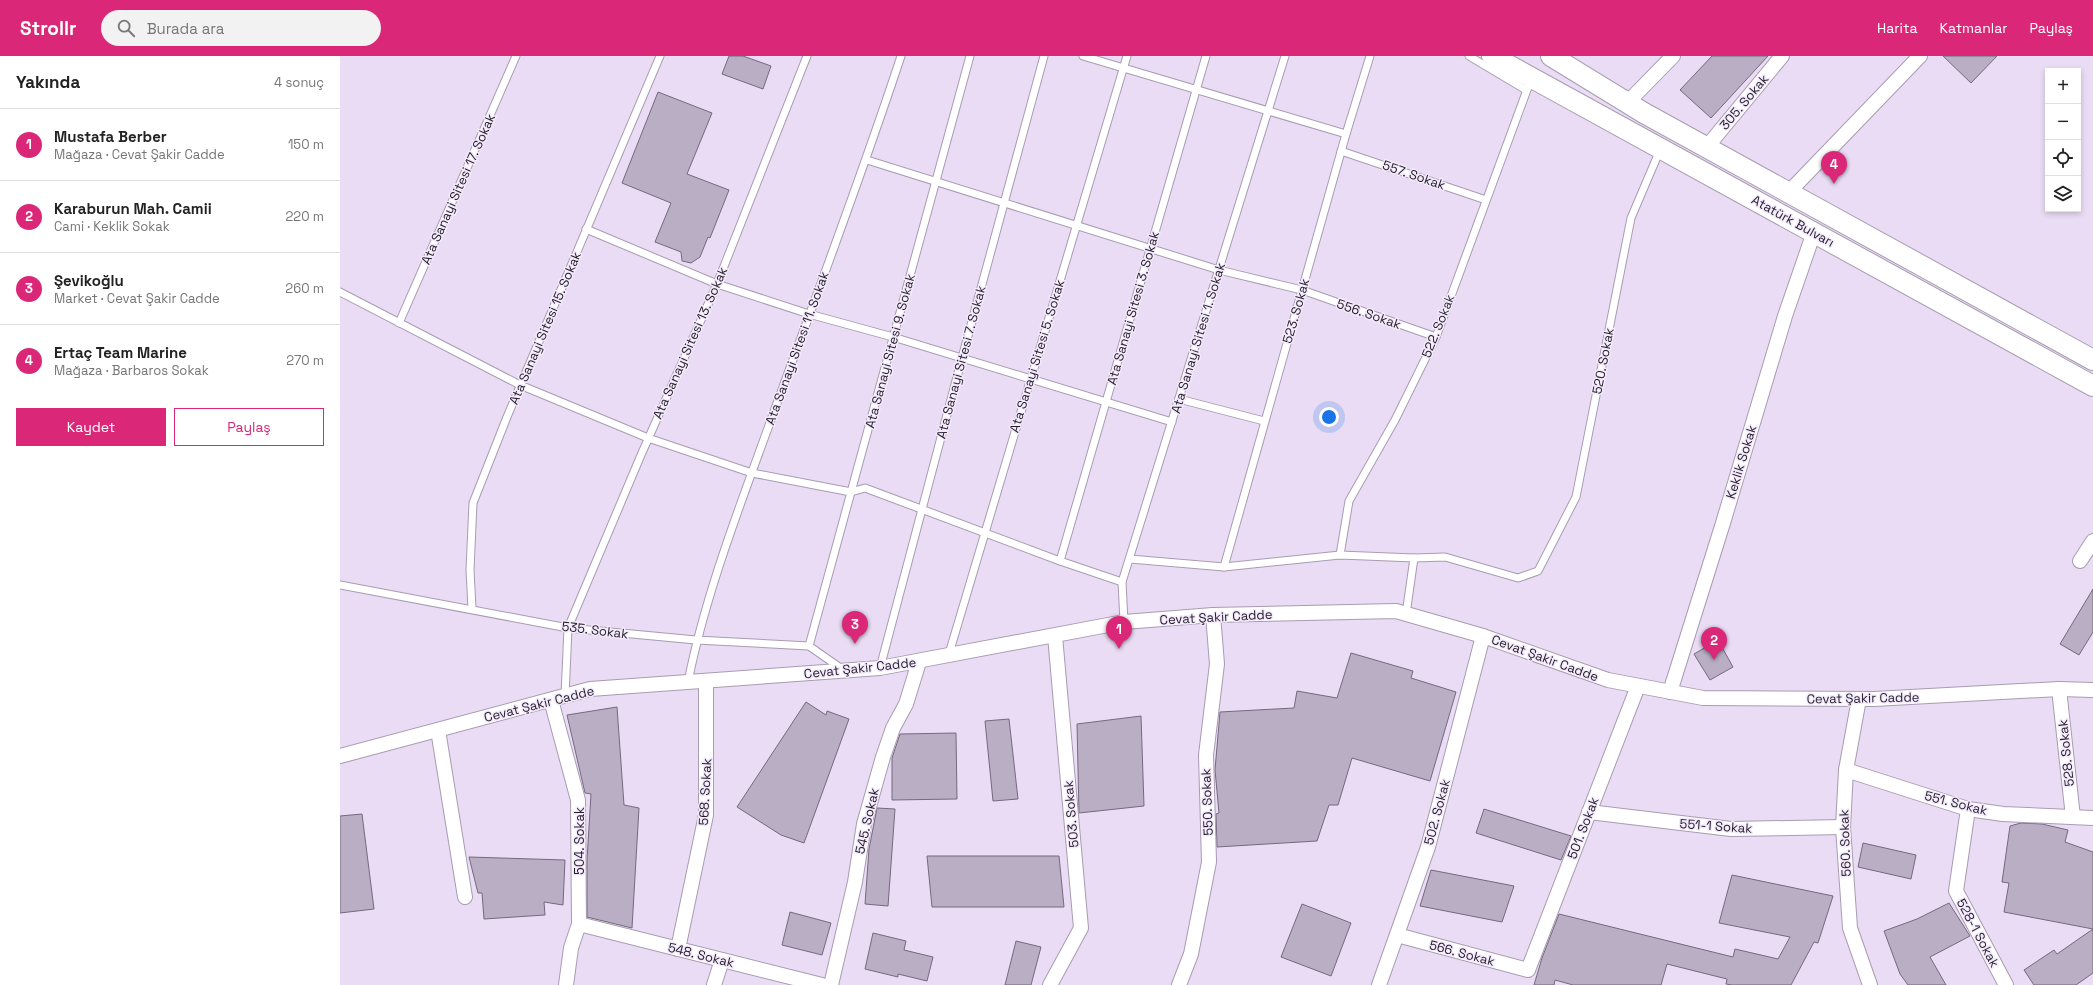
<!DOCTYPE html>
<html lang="tr">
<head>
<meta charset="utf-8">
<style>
	:root { --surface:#fff; --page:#f2f2f2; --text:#222; --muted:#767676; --line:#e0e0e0; --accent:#db2777 }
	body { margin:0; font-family:"Space Grotesk",sans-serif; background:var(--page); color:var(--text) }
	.controls { position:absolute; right:12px; top:12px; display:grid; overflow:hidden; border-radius:0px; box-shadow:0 2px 6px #0003 }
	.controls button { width:36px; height:36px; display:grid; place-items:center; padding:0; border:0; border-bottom:1px solid var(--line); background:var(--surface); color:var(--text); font:20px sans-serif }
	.you { position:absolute; left:989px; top:361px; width:14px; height:14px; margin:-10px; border:3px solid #fff; border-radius:50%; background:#1a73e8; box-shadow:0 0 0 6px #1a73e833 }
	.badge { display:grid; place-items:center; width:26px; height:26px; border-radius:50%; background:var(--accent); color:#fff; font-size:13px; font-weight:700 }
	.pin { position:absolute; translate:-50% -33px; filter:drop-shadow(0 1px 2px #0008) }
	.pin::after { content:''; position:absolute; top:21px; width:14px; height:12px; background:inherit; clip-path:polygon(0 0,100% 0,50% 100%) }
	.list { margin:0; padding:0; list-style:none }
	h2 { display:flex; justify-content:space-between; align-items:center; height:52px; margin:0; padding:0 16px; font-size:17px }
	h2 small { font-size:13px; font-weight:400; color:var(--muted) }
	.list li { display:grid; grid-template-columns:26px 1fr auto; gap:12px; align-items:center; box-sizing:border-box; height:72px; padding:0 16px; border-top:1px solid var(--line) }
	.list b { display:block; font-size:15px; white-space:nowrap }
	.list p { margin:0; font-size:13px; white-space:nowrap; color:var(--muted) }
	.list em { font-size:13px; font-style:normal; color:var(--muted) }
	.actions { display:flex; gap:8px; padding:12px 16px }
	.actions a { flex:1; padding:9px 0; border:1px solid var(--accent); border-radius:0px; text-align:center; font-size:14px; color:var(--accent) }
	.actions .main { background:var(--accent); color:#fff }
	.icon { flex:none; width:22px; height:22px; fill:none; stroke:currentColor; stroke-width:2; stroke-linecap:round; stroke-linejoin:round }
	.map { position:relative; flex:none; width:1753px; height:929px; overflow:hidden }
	header { display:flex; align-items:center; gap:24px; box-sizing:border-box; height:56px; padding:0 20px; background:var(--accent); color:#fff }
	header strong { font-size:19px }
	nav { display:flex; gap:22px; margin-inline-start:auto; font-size:14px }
	.search { width:280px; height:36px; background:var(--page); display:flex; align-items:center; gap:10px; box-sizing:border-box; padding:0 14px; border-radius:22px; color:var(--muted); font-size:15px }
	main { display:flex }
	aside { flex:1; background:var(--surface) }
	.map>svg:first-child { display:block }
	.building { fill:#baaec5; stroke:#74697e }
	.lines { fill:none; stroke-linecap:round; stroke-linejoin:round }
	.lane-casing { stroke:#a89cb2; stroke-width:9 }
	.street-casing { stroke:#a89cb2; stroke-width:16 }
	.secondary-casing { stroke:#a89cb2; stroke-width:22 }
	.lane { stroke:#fff; stroke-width:7 }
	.street { stroke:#fff; stroke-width:14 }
	.secondary { stroke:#fff; stroke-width:20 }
	.labels { text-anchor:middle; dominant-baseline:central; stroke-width:3; stroke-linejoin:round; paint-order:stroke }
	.street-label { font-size:13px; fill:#231e27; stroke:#f4eafd }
</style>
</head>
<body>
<header>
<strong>Strollr</strong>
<div class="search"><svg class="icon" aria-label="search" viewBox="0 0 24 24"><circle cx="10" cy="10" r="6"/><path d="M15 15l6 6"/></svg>Burada ara</div>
<nav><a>Harita</a><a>Katmanlar</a><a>Paylaş</a></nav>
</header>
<main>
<aside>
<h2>Yakında<small>4 sonuç</small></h2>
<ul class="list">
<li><span class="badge">1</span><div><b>Mustafa Berber</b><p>Mağaza · Cevat Şakir Cadde</p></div><em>150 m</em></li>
<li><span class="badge">2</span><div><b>Karaburun Mah. Camii</b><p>Cami · Keklik Sokak</p></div><em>220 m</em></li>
<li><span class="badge">3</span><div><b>Şevikoğlu</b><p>Market · Cevat Şakir Cadde</p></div><em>260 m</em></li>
<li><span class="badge">4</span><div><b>Ertaç Team Marine</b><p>Mağaza · Barbaros Sokak</p></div><em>270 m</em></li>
</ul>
<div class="actions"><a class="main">Kaydet</a><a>Paylaş</a></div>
</aside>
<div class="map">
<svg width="1753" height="929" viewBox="0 0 1753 929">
	<rect width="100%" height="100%" fill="#e9dcf4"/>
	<!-- building -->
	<g class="building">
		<polygon points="389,0 403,0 431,10 423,33 382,18"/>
		<polygon points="1372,0 1428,0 1371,62 1340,34"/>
		<polygon points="1603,0 1657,0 1631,27"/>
		<polygon points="318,36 372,57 347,118 389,134 370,182 368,181 360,201 351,207 342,205 341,196 315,186 331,147 282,127"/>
		<polygon points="1753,533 1753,576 1739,599 1720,588"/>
		<polygon points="1378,584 1393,611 1370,624 1354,598"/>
		<polygon points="1011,597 1073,615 1071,622 1116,636 1090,725 1012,702 998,749 989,749 977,785 877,791 876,758 879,757 875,714 880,656 954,652 957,635 997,642"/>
		<polygon points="466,646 486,659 487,655 509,663 464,787 441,779 397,751"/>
		<polygon points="277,651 284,749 299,752 292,872 247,861 247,804 251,738 245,737 227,659"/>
		<polygon points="801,660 804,750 739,757 737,668"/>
		<polygon points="669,663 678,743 653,745 645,665"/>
		<polygon points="616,677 617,743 552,744 552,702 560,678"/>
		<polygon points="537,752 555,753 548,850 525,848 529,793"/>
		<polygon points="1144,753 1231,780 1221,804 1136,777"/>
		<polygon points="22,758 34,853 0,857 0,760"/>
		<polygon points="1681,767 1702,768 1728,774 1725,786 1753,796 1753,873 1664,856 1669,827 1662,826 1670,770"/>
		<polygon points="1523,787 1576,799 1571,823 1518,811"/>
		<polygon points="587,800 719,800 724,851 592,851"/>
		<polygon points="129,801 225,804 223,849 204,846 205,859 144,863 142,837 138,837"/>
		<polygon points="1091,814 1174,830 1162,866 1080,850"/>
		<polygon points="1392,819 1493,840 1478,887 1474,886 1451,929 1392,929 1386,928 1387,923 1327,908 1321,929 1233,929 1215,924 1214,929 1194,929 1202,902 1219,858 1393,901 1395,893 1438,903 1450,881 1379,867"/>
		<polygon points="1609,847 1630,880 1590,901 1606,929 1568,929 1560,918 1544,875 1577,863"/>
		<polygon points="962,848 1011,867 991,920 941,901"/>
		<polygon points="450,856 491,867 482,899 442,889"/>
		<polygon points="1753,873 1753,917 1736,929 1694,929 1684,914 1714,894 1717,898"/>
		<polygon points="533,877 566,885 564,894 593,901 587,925 558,918 558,921 525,913"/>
		<polygon points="676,885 701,891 691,929 665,929"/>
	</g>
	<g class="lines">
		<!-- lane casing -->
		<g class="lane-casing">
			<g id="lane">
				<polyline points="743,0 1006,78"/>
				<polyline points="1129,0 1186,34"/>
				<polyline points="1001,95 1146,144"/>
				<polyline points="527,104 879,214 962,234 1096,281"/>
				<polyline points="246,173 377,228 469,258 553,281 832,366"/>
				<polyline points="0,236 180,329 308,382 412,417 511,436 525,432 720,505 782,526"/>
				<polyline points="59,267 176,0"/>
				<polyline points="839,343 924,365"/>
				<polyline points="1000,499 1009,445 1055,364 1096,281 1191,23"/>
				<polyline points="1074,502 1105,501 1178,522 1198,515 1236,441 1291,162 1320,94"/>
				<polyline points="790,503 884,511 1000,499 1074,502 1066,558"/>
				<polyline points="720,505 866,0"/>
				<polyline points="884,511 1006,78 1030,0"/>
				<polyline points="0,529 228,572 356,584 469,590 502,613"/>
				<polyline points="132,552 130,514 133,447 167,361 320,0"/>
				<polyline points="784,566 782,526 945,0"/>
				<polyline points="469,590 630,0"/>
				<polyline points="608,601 787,0"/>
				<polyline points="540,612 622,302 704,0"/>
				<path d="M348,626c17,-86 50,-171 80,-254 45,-124 92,-247 133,-372"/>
				<polyline points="225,640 228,572 301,399 377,228 467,0"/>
			</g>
		</g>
		<!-- street casing -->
		<g class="street-casing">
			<g id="street">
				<polyline points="1287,47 1333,0"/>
				<polyline points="1366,92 1442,0"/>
				<polyline points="1448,137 1580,0"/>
				<polyline points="1740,505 1753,485"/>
				<polyline points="1719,633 1733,761"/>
				<polyline points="1330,636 1383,467 1445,260 1474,176"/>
				<polyline points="1519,643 1506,714 1503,771 1510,872 1530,929"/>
				<polyline points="211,644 238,744 239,868 231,892 226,929"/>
				<polyline points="98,674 125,841"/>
				<polyline points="0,700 250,633 540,612 784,566 873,559 1056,555 1143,580 1268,624 1363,642 1534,643 1719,633 1753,634"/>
				<polyline points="1506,714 1628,753 1663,758 1753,762"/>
				<polyline points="1628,753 1616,835 1666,929"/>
				<polyline points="1249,756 1391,773 1503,771"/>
				<polyline points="239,868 482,929"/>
				<polyline points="1057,879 1188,914 1298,630"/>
				<polyline points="338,893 366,759 366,625"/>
				<polyline points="374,929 382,904"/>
				<polyline points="491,929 515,826 524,768 543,701 553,672 566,648 579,606"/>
				<polyline points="710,929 741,872 715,580"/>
				<polyline points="839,929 851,898 869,806 866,699 877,608 873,559"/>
				<polyline points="1039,929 1088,791 1143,580"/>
			</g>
		</g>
		<!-- secondary casing -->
		<g class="secondary-casing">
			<g id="secondary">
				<polyline points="1152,0 1753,330"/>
				<polyline points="1211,0 1304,57 1753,304"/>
			</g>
		</g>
		<!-- lane -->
		<use href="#lane" class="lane"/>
		<!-- street -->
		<use href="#street" class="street"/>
		<!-- secondary -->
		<use href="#secondary" class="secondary"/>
	</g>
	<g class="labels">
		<!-- street labels -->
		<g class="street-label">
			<text transform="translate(1404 46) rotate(-50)">305. Sokak</text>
			<text transform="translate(1074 119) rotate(19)">557. Sokak</text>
			<text transform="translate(118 133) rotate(-66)">Ata Sanayi Sitesi 17. Sokak</text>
			<text transform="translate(1453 165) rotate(29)">Atatürk Bulvarı</text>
			<text transform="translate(793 252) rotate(-74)">Ata Sanayi Sitesi 3. Sokak</text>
			<text transform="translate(956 255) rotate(-74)">523. Sokak</text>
			<text transform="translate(1029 258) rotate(19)">556. Sokak</text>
			<text transform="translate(1098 270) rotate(-68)">522. Sokak</text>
			<text transform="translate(205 272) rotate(-67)">Ata Sanayi Sitesi 15. Sokak</text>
			<text transform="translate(858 282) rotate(-73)">Ata Sanayi Sitesi 1. Sokak</text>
			<text transform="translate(350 287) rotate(-66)">Ata Sanayi Sitesi 13. Sokak</text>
			<text transform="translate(457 292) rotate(-70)">Ata Sanayi Sitesi 11. Sokak</text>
			<text transform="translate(550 295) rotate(-75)">Ata Sanayi Sitesi 9. Sokak</text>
			<text transform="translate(697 300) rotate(-73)">Ata Sanayi Sitesi 5. Sokak</text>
			<text transform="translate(1263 305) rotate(-79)">520. Sokak</text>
			<text transform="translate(621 306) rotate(-75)">Ata Sanayi Sitesi 7. Sokak</text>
			<text transform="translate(1401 406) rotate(-73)">Keklik Sokak</text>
			<text transform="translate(876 561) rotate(-3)">Cevat Şakir Cadde</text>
			<text transform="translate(255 574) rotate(7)">535. Sokak</text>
			<text transform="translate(1205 602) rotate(20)">Cevat Şakir Cadde</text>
			<text transform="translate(520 612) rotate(-6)">Cevat Şakir Cadde</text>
			<text transform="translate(1523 642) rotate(-1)">Cevat Şakir Cadde</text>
			<text transform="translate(199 648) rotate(-14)">Cevat Şakir Cadde</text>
			<text transform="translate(1726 697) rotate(-96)">528. Sokak</text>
			<text transform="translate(365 736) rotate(-87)">568. Sokak</text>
			<text transform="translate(867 746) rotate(-92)">550. Sokak</text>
			<text transform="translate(1616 747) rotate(14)">551. Sokak</text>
			<text transform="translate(1097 756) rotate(-75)">502. Sokak</text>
			<text transform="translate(731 758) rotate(-95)">503. Sokak</text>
			<text transform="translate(527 765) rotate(-77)">545. Sokak</text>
			<text transform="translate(1376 770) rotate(4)">551-1 Sokak</text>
			<text transform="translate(1243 772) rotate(-69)">501. Sokak</text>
			<text transform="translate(239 785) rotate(-90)">504. Sokak</text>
			<text transform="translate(1505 787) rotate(-92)">560. Sokak</text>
			<text transform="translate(1638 877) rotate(62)">528-1 Sokak</text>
			<text transform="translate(1122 897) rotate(15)">566. Sokak</text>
			<text transform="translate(361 899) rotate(14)">548. Sokak</text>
		</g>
	</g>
</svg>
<div class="controls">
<button>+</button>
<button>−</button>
<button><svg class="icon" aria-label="locate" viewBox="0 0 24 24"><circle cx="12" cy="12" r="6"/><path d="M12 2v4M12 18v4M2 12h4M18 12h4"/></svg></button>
<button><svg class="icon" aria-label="layers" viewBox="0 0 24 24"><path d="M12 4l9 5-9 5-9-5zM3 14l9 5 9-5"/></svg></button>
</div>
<div class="you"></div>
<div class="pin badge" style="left:779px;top:593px">1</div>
<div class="pin badge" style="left:1374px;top:604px">2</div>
<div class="pin badge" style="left:515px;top:588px">3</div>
<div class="pin badge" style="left:1494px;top:128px">4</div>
</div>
</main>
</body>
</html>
